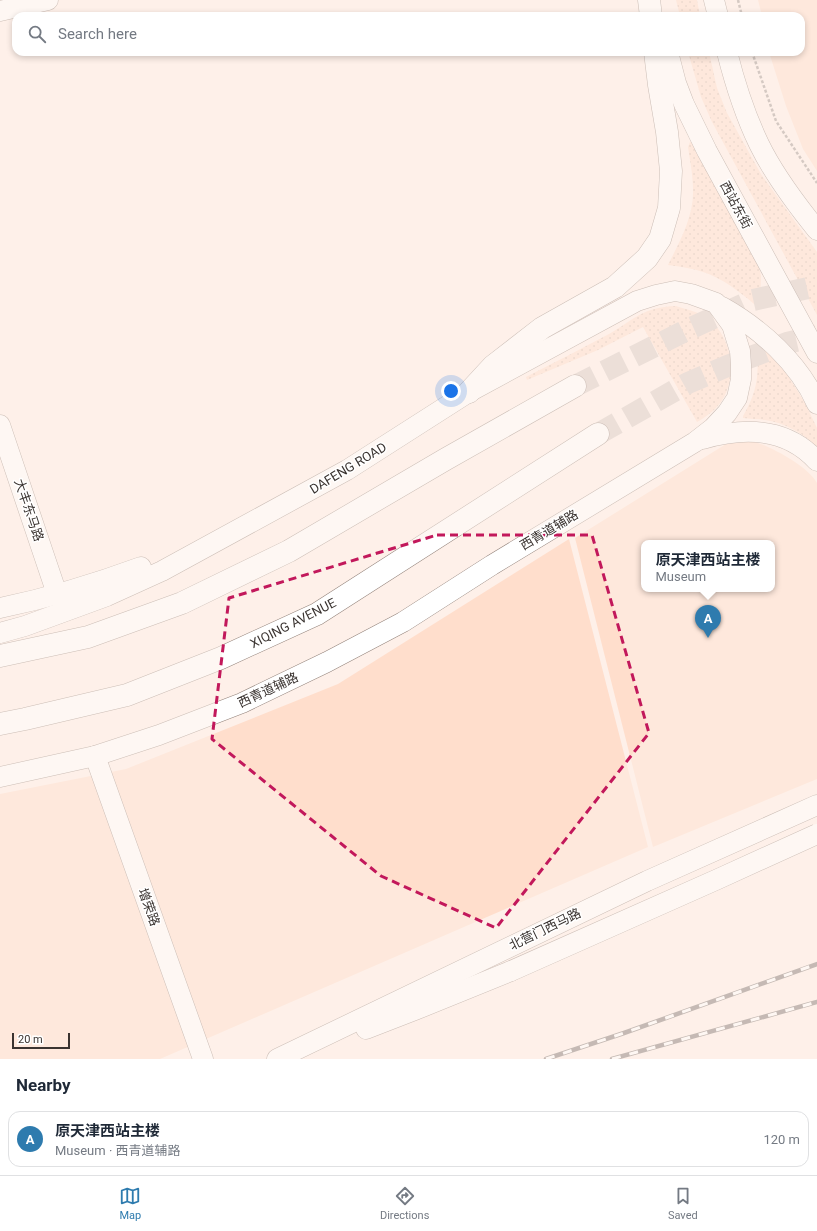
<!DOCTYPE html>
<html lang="en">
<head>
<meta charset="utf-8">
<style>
	:root { --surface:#fff; --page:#f6f6f7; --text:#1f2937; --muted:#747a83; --line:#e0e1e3; --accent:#2e7bae }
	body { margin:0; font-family:Roboto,"Noto Sans SC",sans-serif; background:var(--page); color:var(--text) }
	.scale { position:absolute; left:12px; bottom:10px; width:58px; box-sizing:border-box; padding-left:4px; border:2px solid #3a3330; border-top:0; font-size:11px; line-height:14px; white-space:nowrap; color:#3a3330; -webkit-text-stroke:3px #fff; paint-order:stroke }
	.you { position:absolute; left:451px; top:391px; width:14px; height:14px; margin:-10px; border:3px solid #fff; border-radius:50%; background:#1a73e8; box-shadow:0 0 0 6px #1a73e833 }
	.badge { display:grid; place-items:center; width:26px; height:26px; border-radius:50%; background:var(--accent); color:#fff; font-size:13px; font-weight:700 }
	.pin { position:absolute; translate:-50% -33px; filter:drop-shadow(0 1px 2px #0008) }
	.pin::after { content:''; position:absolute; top:21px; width:14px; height:12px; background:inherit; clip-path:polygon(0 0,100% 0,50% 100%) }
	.popup { position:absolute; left:641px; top:540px; width:134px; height:52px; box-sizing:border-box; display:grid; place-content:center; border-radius:8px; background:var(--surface); filter:drop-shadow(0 1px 3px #0005); font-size:13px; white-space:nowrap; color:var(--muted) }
	.popup b { font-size:15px; color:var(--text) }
	.popup::after { content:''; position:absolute; left:50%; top:100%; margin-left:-8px; border:8px solid transparent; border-top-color:var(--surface) }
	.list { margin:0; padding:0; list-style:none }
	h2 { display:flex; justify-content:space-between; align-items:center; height:52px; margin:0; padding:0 16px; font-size:17px }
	h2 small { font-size:13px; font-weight:400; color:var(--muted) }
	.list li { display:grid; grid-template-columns:26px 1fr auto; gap:12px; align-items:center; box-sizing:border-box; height:56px; margin:0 8px 8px; padding:0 8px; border:1px solid var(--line); border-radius:12px }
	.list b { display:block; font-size:15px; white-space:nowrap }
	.list p { margin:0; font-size:13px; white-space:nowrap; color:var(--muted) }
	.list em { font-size:13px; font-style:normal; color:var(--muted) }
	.icon { flex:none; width:22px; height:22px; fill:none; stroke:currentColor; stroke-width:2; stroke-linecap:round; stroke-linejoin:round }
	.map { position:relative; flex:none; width:817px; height:1059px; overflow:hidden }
	.search { position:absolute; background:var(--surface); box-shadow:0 2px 6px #0003; left:12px; right:12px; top:12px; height:44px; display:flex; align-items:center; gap:10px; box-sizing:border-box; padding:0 14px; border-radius:12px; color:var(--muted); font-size:15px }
	.sheet { height:116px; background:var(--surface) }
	nav { display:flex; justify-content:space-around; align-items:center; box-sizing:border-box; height:56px; border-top:1px solid var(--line); background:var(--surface); font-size:11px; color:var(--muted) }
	nav a { display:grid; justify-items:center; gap:2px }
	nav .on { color:var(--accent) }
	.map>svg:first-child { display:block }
	.grass { fill:url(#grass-dots) }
	.park { fill:#ffdecc; fill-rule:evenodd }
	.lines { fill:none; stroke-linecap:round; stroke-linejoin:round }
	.highway-tunnel { stroke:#d7cac4; stroke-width:22; stroke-dasharray:22 11; stroke-linecap:butt }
	.minor-casing { stroke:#92827a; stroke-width:21 }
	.major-casing { stroke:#92827a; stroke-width:23 }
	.highway-casing { stroke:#92827a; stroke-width:23 }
	.path { stroke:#a59a95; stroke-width:2.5; stroke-dasharray:3 2; stroke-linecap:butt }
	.minor { stroke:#fff; stroke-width:20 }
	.major { stroke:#fff; stroke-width:22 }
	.highway { stroke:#fff; stroke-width:22 }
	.rail-casing { stroke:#817773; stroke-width:4.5 }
	.rail { stroke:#fff; stroke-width:3; stroke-dasharray:9; stroke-linecap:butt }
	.minor-bridge-casing { stroke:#92827a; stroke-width:21; stroke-linecap:butt }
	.minor-bridge { stroke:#fff; stroke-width:20 }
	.marked { fill:none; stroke:#c2185b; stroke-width:3; stroke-dasharray:8 5; stroke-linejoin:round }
	.labels { text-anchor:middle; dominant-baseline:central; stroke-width:3; stroke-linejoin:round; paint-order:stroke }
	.street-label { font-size:13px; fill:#3a3330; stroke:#fff }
</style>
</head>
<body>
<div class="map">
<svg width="817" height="1059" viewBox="0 0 817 1059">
	<defs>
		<pattern id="grass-dots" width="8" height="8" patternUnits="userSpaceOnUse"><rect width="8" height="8" fill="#ffdecc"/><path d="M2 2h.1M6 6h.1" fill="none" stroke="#dbbfb0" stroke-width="1.8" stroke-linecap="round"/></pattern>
	</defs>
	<rect width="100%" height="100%" fill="#fef0e9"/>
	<!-- grass -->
	<g class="grass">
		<polygon points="676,0 697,0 700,16 680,16"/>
		<polygon points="688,52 709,52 717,88 727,113 761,174 817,252 817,315 712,122 701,97"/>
		<path d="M690,142h5l64,124 2,10 -1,33c-15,-13 -31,-26 -49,-34 -13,-6 -29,-8 -43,-10 11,-22 26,-49 25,-75 0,-15 -3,-29 -5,-43z"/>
		<path d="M676,306c12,4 24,6 34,14 21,18 27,53 14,77 -6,11 -16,19 -27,25l-54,-95 -45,23 -71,30 -1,-3c27,-14 55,-28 83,-43 26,-15 34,-27 67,-28z"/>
		<path d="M759,343l28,31 18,29 12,25v19c-15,-14 -31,-24 -52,-27 -7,-1 -15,-1 -22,-2v-2c14,-24 17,-42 13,-70l1,-2z"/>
	</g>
	<!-- park -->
	<g class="park">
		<polygon points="758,0 817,0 817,171 803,149 786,106 769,52 801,52 801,16 762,16"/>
		<path d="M742,441c5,0 11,0 16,2 16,5 52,25 59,40v296l-164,68 -78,-309 151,-94zM644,543h128v46h-128z"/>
		<polygon points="569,539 648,847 160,1059 0,1059 0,794 126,769 338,684"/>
	</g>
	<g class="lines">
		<!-- highway-tunnel -->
		<g class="highway-tunnel">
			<polyline points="575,386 689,329 753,300 817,286"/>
			<polyline points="598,434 688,383 725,367 787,343 817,336"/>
		</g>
		<!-- minor casing -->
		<g class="minor-casing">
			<g id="minor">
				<polyline points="714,0 718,16"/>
				<polyline points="0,11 48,0"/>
				<polyline points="668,52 676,83 684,104 707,151 817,353"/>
				<path d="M727,52c8,32 18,63 32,92 15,31 37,60 58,86"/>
				<path d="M722,307c39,22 77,56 95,97"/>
				<polyline points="0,425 57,594"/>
				<path d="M703,439c41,-12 83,-12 114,22"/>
				<path d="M0,608c48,-10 95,-24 141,-41"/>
				<polyline points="0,633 25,626 107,596 162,571 347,470 469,392 637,301 656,295 675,291 691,294 716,303 732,325 740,351 741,365 741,379 737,398 727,413 713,428 695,442 492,565 403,622 327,662 242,703 159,735 95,756 0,777"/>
				<polyline points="95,756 203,1059"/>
				<polyline points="366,1029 415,1010 511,971"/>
				<polyline points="277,1059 647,881 817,805"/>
			</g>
		</g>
		<!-- major casing -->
		<g class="major-casing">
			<g id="major">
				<polyline points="649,0 651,16"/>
				<polyline points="469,392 493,366 542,328 615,287 647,258 660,239 669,208 671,171 667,132 659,85 655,52"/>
			</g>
		</g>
		<!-- highway casing -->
		<g class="highway-casing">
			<g id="highway">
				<polyline points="0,656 88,637 182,603 289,551 446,459 575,386"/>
				<polyline points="0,724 25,719 127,695 221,658 317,614 598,434"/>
			</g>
		</g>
		<!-- path -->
		<g class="path">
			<polyline points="738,0 742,16"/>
			<polyline points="752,52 776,121 817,183"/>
		</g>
		<!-- minor -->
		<use href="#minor" class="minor"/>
		<!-- major -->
		<use href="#major" class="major"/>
		<!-- highway -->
		<use href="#highway" class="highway"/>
		<!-- rail casing -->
		<g class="rail-casing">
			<g id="rail">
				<polyline points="546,1059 624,1033 817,964"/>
				<polyline points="612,1059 817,1002"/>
			</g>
		</g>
		<!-- rail -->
		<use href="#rail" class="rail"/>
		<!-- minor-bridge casing -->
		<g class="minor-bridge-casing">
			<polyline id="minor-bridge" points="511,971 718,879 817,834"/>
		</g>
		<!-- minor-bridge -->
		<use href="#minor-bridge" class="minor-bridge"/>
	</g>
	<!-- marked area -->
	<path d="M0 0H817V1059H0ZM437,535h155l57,198 -153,195 -115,-52 -169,-137 17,-141z" fill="#fef0e9" fill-opacity=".55" fill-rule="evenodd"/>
	<path class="marked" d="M437,535h155l57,198 -153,195 -115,-52 -169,-137 17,-141z"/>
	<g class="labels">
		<!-- street labels -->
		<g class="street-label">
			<text transform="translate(736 205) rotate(62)">西站东街</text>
			<text transform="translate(348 468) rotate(-31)">DAFENG ROAD</text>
			<text transform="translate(29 510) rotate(71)">大丰东马路</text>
			<text transform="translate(549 530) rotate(-31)">西青道辅路</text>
			<text transform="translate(293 623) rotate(-27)">XIQING AVENUE</text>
			<text transform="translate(268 690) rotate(-25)">西青道辅路</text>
			<text transform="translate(149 907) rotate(70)">增荣路</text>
			<text transform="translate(545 929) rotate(-26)">北营门西马路</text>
		</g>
	</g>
</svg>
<div class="scale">20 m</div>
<div class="you"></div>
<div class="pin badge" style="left:708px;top:638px">A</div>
<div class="popup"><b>原天津西站主楼</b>Museum</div>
<div class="search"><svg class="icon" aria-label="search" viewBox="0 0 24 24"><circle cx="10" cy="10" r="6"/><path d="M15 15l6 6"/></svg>Search here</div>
</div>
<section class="sheet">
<h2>Nearby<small></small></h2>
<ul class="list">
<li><span class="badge">A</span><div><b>原天津西站主楼</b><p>Museum · 西青道辅路</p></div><em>120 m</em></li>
</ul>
</section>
<nav>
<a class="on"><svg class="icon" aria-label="map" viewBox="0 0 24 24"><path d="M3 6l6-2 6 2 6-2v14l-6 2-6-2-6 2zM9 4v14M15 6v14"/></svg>Map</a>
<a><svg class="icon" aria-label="directions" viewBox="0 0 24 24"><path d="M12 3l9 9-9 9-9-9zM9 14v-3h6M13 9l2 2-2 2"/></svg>Directions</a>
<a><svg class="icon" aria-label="saved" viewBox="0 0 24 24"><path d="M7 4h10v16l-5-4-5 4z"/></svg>Saved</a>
</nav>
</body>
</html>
